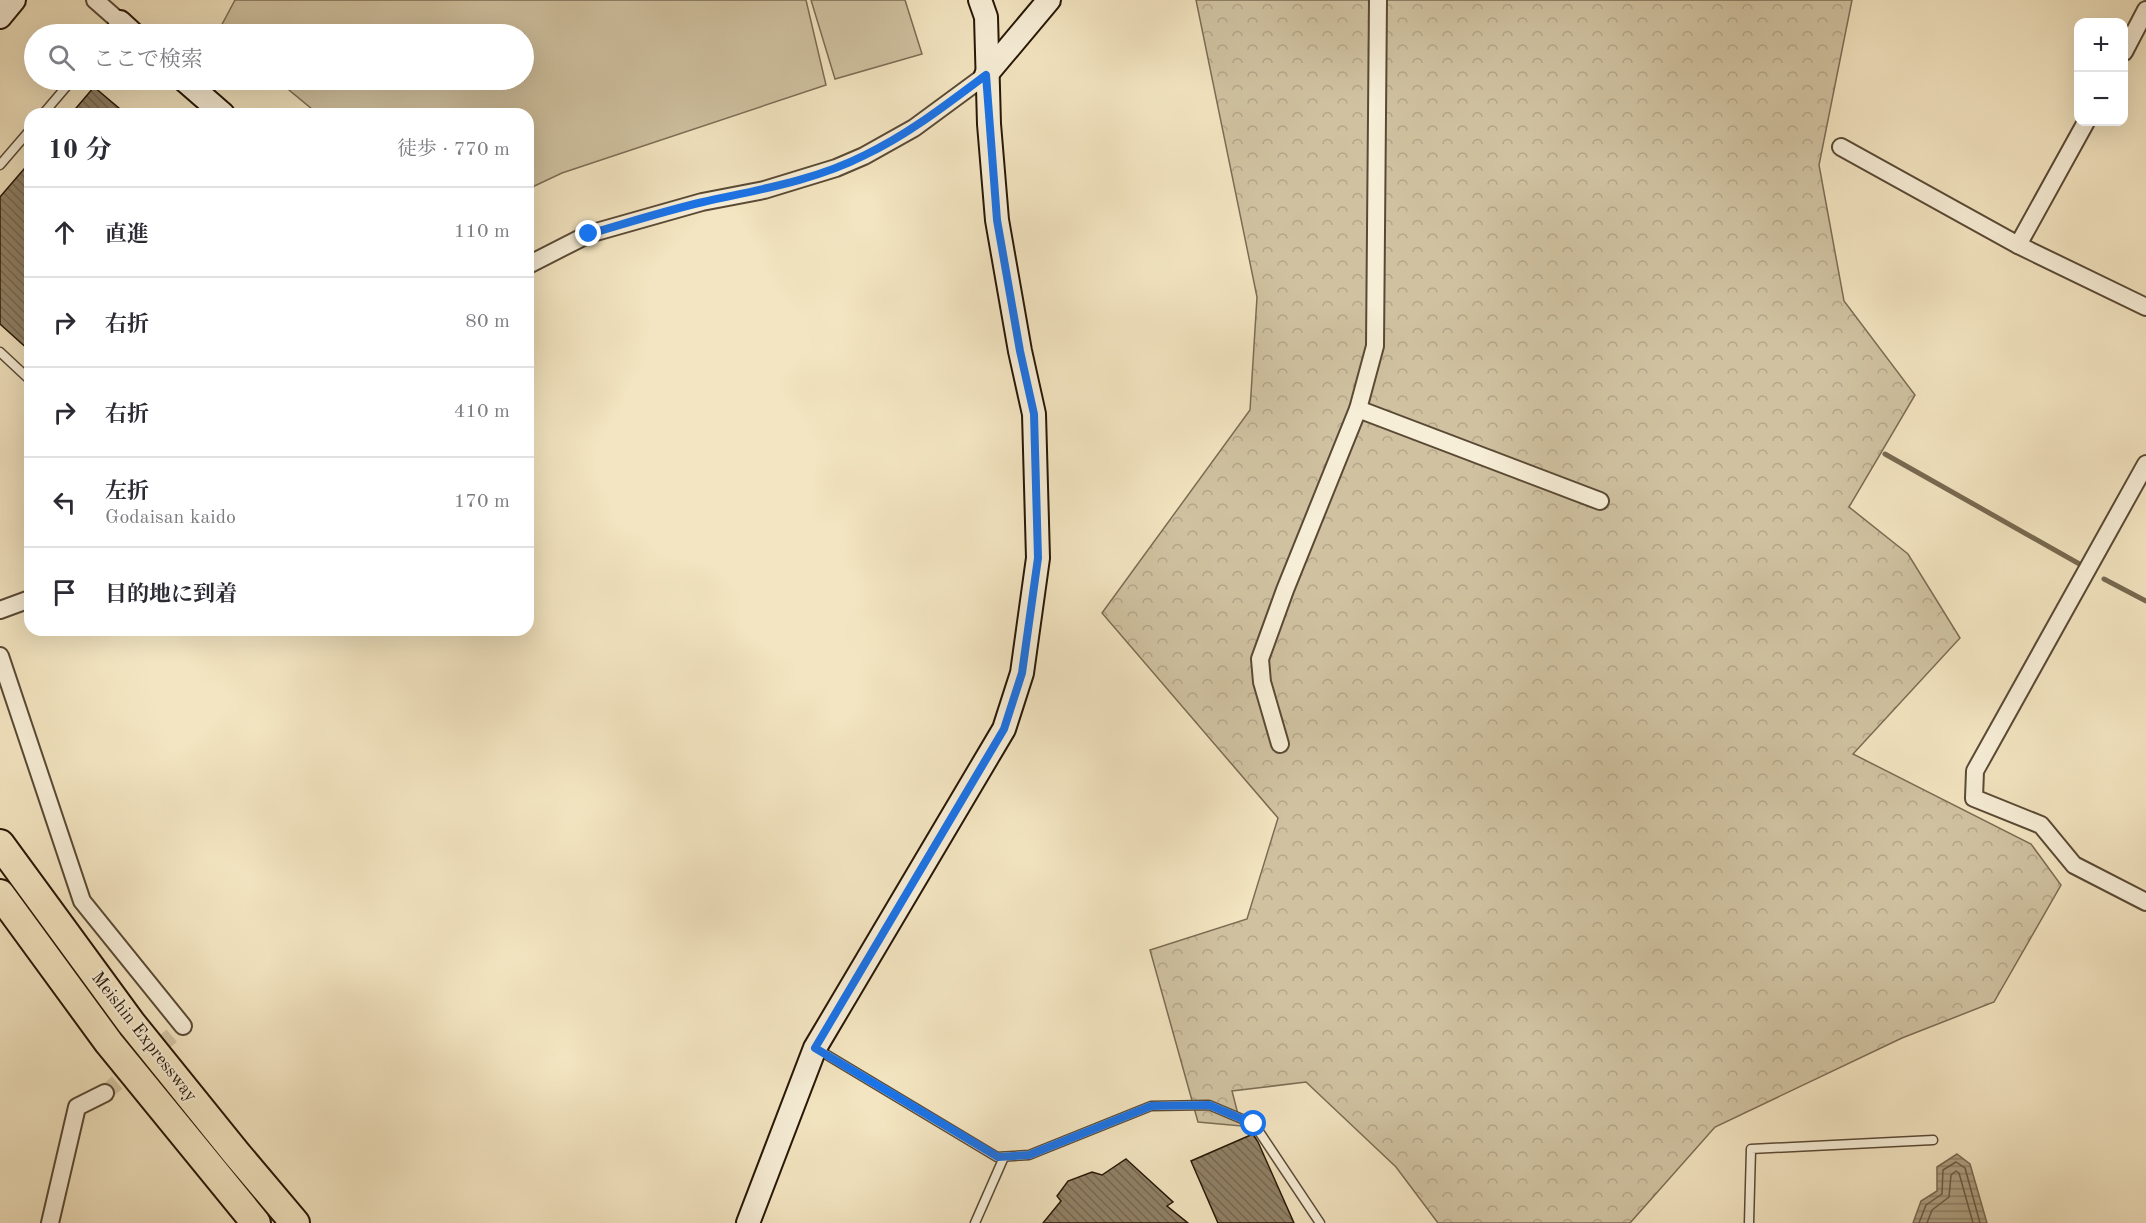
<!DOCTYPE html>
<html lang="ja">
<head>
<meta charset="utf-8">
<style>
	:root { --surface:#fff; --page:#f2f2f3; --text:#2b2b33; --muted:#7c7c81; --line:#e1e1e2 }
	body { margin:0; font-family:"Old Standard TT","Noto Serif JP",serif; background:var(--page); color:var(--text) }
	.controls { position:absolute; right:18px; top:18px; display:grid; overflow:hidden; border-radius:12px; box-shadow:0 6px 24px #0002 }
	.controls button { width:54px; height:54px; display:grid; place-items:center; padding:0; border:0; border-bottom:2px solid var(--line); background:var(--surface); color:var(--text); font:30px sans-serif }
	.stop { position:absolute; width:18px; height:18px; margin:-14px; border:4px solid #1a73e8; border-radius:50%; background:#fff }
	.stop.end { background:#1a73e8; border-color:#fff; box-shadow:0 2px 6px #0008 }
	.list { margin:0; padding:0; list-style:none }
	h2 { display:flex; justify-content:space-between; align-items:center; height:78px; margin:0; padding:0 24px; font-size:26px }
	h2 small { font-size:20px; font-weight:400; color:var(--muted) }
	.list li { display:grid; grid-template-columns:39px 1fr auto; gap:18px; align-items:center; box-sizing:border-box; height:90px; padding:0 24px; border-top:2px solid var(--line) }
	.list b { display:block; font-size:22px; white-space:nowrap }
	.list p { margin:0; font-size:20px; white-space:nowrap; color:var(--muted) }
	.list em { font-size:20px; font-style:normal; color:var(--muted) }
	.icon { flex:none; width:33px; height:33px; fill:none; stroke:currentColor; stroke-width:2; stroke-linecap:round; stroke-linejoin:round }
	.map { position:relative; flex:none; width:2146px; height:1223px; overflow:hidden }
	.search { position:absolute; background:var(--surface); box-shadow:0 6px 24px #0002; left:24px; top:24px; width:510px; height:66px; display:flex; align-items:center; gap:15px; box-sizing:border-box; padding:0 21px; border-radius:33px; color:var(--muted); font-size:22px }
	.panel { position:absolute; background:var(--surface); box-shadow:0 6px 24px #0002; left:24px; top:108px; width:510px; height:528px; border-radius:18px }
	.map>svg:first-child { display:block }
	.forest { fill:url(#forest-crowns); stroke:#7c6c54; stroke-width:1.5 }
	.garden { fill:#d0c2a1; stroke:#7c6c54; stroke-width:1.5 }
	.water { fill:url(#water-rules); stroke:#786950; stroke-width:1.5 }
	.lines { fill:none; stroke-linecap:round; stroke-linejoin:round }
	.shore { stroke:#6a5b44; stroke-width:1.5 }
	.stream { stroke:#786950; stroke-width:5 }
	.building { fill:url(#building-back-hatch); stroke:#271706; stroke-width:1.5 }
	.street-tunnel { stroke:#d4c6a5; stroke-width:16; stroke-dasharray:16 8; stroke-linecap:butt }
	.lane-casing { stroke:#5a4a35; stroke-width:11 }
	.street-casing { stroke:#5a4a35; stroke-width:20 }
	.secondary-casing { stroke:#271706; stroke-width:26 }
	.highway-casing { stroke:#271706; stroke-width:32 }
	.lane { stroke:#f7eed7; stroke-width:8 }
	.street { stroke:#f7eed7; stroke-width:16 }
	.secondary { stroke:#f7eed7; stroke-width:22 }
	.highway { stroke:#f3e5c1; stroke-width:28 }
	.route { stroke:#1a73e8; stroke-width:8 }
	.labels { text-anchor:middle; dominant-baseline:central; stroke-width:4.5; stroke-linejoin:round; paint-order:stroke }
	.street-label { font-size:18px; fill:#271706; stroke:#f7eed7 }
</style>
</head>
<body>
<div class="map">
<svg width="2146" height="1223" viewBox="0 0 2146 1223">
	<defs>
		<pattern id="forest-crowns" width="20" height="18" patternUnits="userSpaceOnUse" patternTransform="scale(1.5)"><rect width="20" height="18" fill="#d0c2a1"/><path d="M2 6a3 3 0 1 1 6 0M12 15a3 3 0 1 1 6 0" fill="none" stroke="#b3a689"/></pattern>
		<pattern id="water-rules" width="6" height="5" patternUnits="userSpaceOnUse" patternTransform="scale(1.5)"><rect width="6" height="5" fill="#ae9f81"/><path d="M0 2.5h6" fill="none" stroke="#8e8168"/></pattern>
		<pattern id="building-back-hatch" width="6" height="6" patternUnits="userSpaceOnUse" patternTransform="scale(1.5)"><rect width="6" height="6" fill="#918267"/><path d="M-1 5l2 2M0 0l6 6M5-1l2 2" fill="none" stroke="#766953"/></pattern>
	</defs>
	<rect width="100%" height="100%" fill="#f3e5c1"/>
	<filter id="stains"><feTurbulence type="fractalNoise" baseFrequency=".00333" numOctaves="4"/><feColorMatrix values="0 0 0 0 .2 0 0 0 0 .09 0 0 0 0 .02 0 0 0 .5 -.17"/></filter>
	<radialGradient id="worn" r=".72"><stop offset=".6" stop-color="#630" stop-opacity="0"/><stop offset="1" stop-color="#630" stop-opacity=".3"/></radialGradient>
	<!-- forest -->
	<polygon class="forest" points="1196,0 1852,0 1819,165 1844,301 1915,395 1849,507 1908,554 1960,638 1853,754 2031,844 2061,885 1994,1002 1902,1038 1715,1127 1630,1223 1438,1223 1396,1167 1306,1082 1232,1091 1241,1126 1198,1122 1150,950 1247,919 1278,818 1102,613 1250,410 1257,297"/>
	<!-- garden -->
	<g class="garden">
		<polygon points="235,0 806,0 826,85 562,173 528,189 528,114 318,114 277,80 524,80 524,34 224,34 219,30"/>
		<polygon points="811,0 905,0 922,54 835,79"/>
	</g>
	<!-- water -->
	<polygon class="water" points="1957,1154 1970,1164 1987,1223 1913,1223 1921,1201 1937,1191 1937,1167"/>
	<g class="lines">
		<!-- shore -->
		<g class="shore">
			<polyline points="1919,1223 1926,1205 1942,1194 1943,1170 1956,1162 1965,1168 1980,1223"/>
			<polyline points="1927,1223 1932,1210 1949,1197 1951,1175 1956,1171 1959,1173 1973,1223"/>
		</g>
		<!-- stream -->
		<g class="stream">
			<polyline points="1885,454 2083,566"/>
			<polyline points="2104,579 2146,601"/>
		</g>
	</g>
	<!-- building -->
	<g class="building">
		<polygon points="94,87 126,114 71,114"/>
		<polygon points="30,162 30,351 0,324 0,197"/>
		<polygon points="1253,1134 1258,1142 1294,1223 1218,1223 1191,1161"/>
		<polygon points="1126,1159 1173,1202 1167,1206 1188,1223 1043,1223 1061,1201 1057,1196 1068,1181 1092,1172 1102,1175"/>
	</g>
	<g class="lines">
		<!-- street-tunnel -->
		<polyline class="street-tunnel" points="105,1093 183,1026"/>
		<!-- lane casing -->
		<g class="lane-casing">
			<g id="lane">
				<polyline points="109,34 119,23"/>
				<polyline points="43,114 72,80"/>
				<polyline points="0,165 30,130"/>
				<polyline points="0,352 30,380"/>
				<polyline points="817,1049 997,1157 1029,1155 1151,1106 1209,1105 1254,1124 1320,1223"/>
				<polyline points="975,1223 1004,1157"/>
				<polyline points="1749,1223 1751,1149 1933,1140"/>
			</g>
		</g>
		<!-- street casing -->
		<g class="street-casing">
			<g id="street">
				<polyline points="95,0 120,22"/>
				<polyline points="2124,52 2146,10"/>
				<polyline points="1841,147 2018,245 2146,307"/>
				<polyline points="2018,245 2086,122"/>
				<polyline points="528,265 589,234 702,202 764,190 836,168 864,156 914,128 986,75"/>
				<polyline points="1358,409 1600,501"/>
				<polyline points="2146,464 1975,771 1974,798 2041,825 2074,865 2146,902"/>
				<polyline points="0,610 30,599"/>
				<polyline points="0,656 82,901 183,1026"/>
				<polyline points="1280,744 1262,682 1260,659 1285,590 1358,409 1375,346 1378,0"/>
				<polyline points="50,1223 77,1107 105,1093"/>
			</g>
		</g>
		<!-- secondary casing -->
		<g class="secondary-casing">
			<g id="secondary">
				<polyline points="0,17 14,0"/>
				<polyline points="120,22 133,34"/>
				<polyline points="986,75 1049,0"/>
				<polyline points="184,80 223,114"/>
				<polyline points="748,1223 815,1048 1004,729 1022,673 1038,558 1034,414 1020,351 997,220 989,124 986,17 980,0"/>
			</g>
		</g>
		<!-- highway casing -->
		<g class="highway-casing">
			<g id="highway">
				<polyline points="0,844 131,1023 236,1153 295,1223"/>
				<polyline points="0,894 109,1043 256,1223"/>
			</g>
		</g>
		<!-- lane -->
		<use href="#lane" class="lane"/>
		<!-- street -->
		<use href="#street" class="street"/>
		<!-- secondary -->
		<use href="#secondary" class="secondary"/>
		<!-- highway -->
		<use href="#highway" class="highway"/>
	</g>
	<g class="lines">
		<!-- route -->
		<path class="route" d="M589,234c38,-11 75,-23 114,-32 54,-12 111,-21 162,-47 44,-21 82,-51 121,-80l11,145 23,131 14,63 4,144 -16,115 -18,56 -189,319 183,109 31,-2 122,-49 58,-1 45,19"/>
	</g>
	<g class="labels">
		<!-- street labels -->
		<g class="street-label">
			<text transform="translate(144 1037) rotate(52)">Meishin Expressway</text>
		</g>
	</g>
	<rect width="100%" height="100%" filter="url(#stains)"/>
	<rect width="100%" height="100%" fill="url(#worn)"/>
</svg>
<div class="controls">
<button>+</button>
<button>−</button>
</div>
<div class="stop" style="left:1254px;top:1124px"></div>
<div class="stop end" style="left:589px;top:234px"></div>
<div class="search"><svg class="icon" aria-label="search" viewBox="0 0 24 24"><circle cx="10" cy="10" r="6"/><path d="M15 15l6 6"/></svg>ここで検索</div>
<section class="panel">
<h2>10 分<small>徒歩 · 770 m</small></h2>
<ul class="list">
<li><svg class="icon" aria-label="ahead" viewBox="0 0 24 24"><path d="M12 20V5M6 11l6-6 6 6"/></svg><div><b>直進</b></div><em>110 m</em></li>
<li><svg class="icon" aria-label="right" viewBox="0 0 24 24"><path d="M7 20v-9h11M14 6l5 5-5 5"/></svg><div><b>右折</b></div><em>80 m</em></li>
<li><svg class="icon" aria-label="right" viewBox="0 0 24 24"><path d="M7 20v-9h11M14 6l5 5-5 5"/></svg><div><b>右折</b></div><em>410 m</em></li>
<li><svg class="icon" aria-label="left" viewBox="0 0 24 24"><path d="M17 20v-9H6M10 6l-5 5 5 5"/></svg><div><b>左折</b><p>Godaisan kaido</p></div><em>170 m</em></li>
<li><svg class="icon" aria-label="arrive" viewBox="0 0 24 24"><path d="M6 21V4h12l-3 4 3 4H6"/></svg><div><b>目的地に到着</b></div></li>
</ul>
</section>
</div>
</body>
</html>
